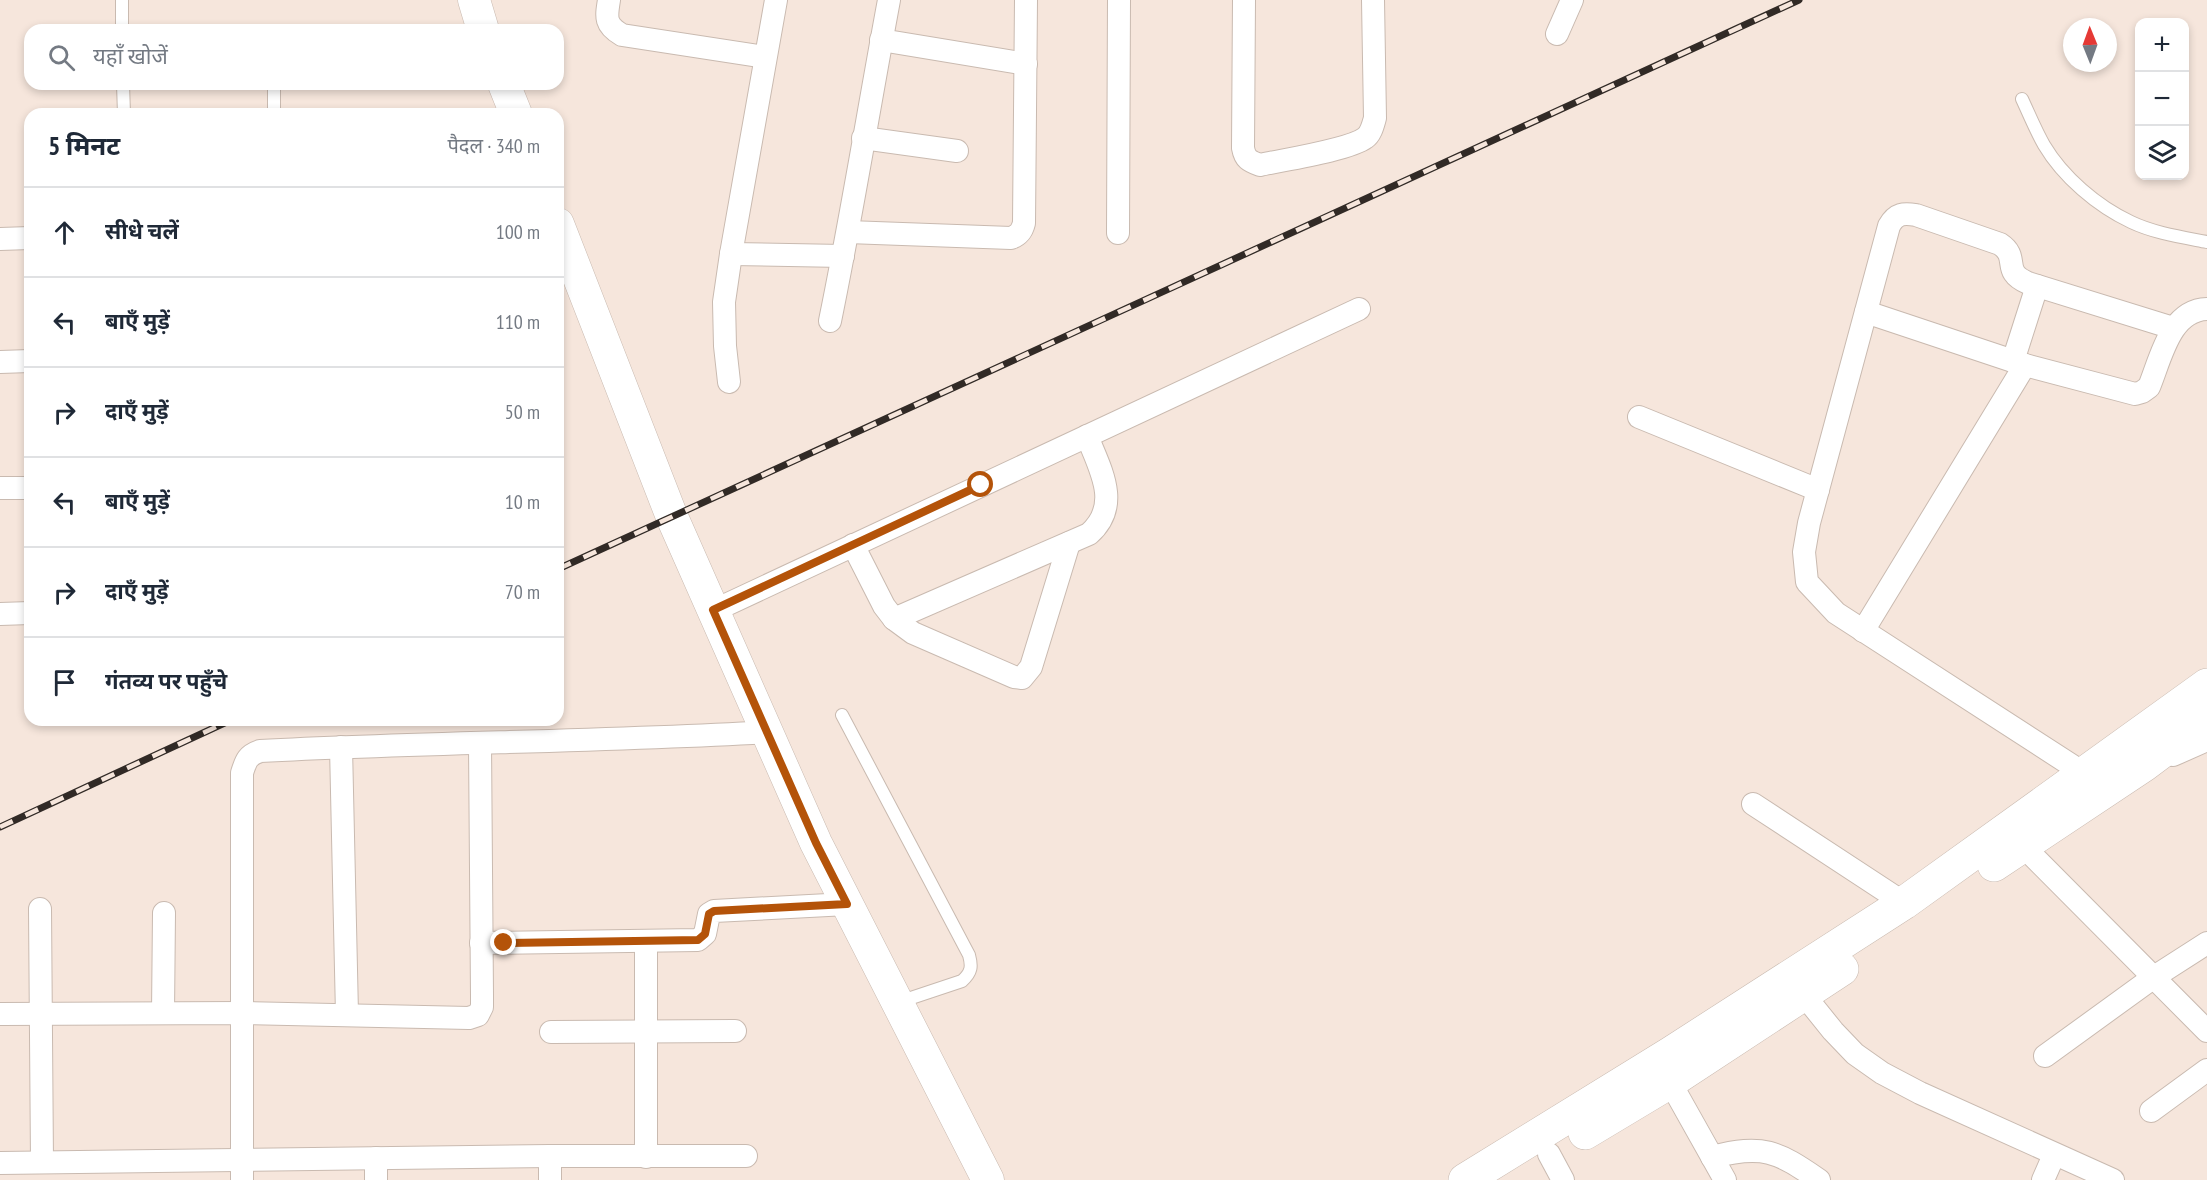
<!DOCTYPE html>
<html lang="hi">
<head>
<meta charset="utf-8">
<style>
	:root { --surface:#fff; --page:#f2f2f3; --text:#1f2937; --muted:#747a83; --line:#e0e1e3 }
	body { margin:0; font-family:"PT Sans Narrow","Noto Sans Devanagari",sans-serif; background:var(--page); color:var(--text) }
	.controls { position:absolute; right:18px; top:18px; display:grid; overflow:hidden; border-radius:12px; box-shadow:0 3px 9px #0003 }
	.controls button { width:54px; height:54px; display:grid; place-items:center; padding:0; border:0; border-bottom:2px solid var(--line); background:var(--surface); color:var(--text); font:30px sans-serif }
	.compass { position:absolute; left:2063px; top:18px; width:54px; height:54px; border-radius:50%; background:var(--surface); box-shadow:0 3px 9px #0003; rotate:359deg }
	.stop { position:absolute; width:18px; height:18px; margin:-14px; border:4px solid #b45309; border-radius:50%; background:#fff }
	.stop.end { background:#b45309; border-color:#fff; box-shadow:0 2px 6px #0008 }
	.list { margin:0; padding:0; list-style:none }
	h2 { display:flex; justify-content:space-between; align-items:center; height:78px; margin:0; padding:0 24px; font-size:26px }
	h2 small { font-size:20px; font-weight:400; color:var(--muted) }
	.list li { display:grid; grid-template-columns:39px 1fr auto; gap:18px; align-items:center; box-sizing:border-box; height:90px; padding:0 24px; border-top:2px solid var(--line) }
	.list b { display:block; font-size:22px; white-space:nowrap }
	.list em { font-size:20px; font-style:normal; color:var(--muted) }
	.icon { flex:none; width:33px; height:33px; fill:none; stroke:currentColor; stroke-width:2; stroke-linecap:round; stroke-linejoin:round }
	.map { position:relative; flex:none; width:2207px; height:1180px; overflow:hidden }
	.search { position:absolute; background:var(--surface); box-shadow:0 3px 9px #0003; left:24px; top:24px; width:540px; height:66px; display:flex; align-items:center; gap:15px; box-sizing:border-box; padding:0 21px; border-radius:18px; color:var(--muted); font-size:22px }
	.panel { position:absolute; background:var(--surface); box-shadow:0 3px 9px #0003; left:24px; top:108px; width:540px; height:618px; border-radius:18px }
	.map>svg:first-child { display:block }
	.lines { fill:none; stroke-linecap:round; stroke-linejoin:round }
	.lane-casing { stroke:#c9bab0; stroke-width:14 }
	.street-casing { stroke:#c9bab0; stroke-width:24 }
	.secondary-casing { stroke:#c9bab0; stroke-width:33 }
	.highway-casing { stroke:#c9bab0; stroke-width:34 }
	.lane { stroke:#fff; stroke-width:12 }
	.street { stroke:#fff; stroke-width:22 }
	.secondary { stroke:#fff; stroke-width:32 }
	.highway { stroke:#fff; stroke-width:33 }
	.rail-casing { stroke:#312a26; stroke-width:7 }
	.rail { stroke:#f6e6dc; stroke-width:4.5; stroke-dasharray:14; stroke-linecap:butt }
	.route { stroke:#b45309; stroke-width:8 }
</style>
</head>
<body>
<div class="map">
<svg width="2207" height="1180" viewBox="0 0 2207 1180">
	<rect width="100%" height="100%" fill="#f6e6dc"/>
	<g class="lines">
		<!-- lane casing -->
		<g class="lane-casing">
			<g id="lane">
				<polyline points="122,0 122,30"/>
				<polyline points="123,84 124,114"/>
				<path d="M2022,99c7,15 14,32 22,46 19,32 53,61 87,77 23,11 50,15 76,20"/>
				<polyline points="274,114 274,84"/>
				<path d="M842,715l127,240c3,11 3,17 -7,26l-63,21"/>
			</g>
		</g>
		<!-- street casing -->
		<g class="street-casing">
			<g id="street">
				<path d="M609,0c-3,18 -4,25 13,35l143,22"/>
				<path d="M1244,0l-1,148c2,11 6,13 17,17 22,-5 89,-15 105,-27 6,-4 8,-13 10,-20l-2,-118"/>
				<polyline points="1557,34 1572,0"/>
				<polyline points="881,40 1026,64"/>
				<polyline points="863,138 957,151"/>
				<path d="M848,232l163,6c8,-3 11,-7 13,-15l2,-223"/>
				<polyline points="1118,233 1119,0"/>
				<polyline points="0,239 30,238"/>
				<polyline points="731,254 843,256"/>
				<path d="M1866,312l159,53 110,29 7,-2 7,-5c12,-29 21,-77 58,-78"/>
				<path d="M830,321c22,-107 39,-214 59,-321"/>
				<polyline points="2013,361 2037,286"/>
				<polyline points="0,362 30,361"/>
				<polyline points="729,382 725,346 724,302 731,254 776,0"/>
				<polyline points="1639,417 1818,490"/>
				<polyline points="0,488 30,488"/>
				<path d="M853,545l31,61 10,13 195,-85c33,-29 11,-65 -2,-98"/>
				<polyline points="713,611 1359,309"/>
				<polyline points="0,614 30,613"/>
				<polyline points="894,619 913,633 1014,677 1022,678 1031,667 1069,543"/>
				<polyline points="1863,631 2025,365"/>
				<polyline points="341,747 347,1014"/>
				<polyline points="2173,755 2207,740"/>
				<path d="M2085,774l-249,-161 -29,-31 -3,-30 5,-29 80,-297c7,-13 15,-13 27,-11l84,29c21,14 0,27 28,39l145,45"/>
				<polyline points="1753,804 1904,903"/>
				<polyline points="2023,846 2207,1031"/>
				<polyline points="40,909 42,1162"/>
				<polyline points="646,941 646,1157"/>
				<polyline points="481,943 698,940 705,934 709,914 714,911 847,904"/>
				<polyline points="1804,995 1833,1031 1855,1054 1882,1073 1920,1093 2113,1180"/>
				<polyline points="163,1013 164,913"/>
				<polyline points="0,1014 243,1013 469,1018 478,1015 482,1007 482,995 480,743"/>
				<polyline points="551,1032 735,1031"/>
				<polyline points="2045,1056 2154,977 2207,943"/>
				<polyline points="1670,1082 1725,1180"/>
				<polyline points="2151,1111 2207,1070"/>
				<polyline points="1549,1154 1563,1180"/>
				<polyline points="550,1156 550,1180"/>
				<path d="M1712,1157c51,-13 65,-6 107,23"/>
				<polyline points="376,1158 376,1180"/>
				<polyline points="0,1163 550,1156 746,1156"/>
				<path d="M242,1180v-407c4,-13 6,-18 18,-22 169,-9 338,-9 507,-19"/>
				<polyline points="2043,1180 2054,1155"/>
			</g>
		</g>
		<!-- secondary casing -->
		<g class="secondary-casing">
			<g id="secondary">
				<polyline points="474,0 483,30"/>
				<polyline points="504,84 516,114"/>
				<polyline points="558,224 672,517 816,843 988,1180"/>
			</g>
		</g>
		<!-- highway casing -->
		<g class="highway-casing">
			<g id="highway">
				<polyline points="1994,865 2144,765 2207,718"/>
				<polyline points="1585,1133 1670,1082 1842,969"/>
				<polyline points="1465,1180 1671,1053 1904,903 2207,685"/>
			</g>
		</g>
		<!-- lane -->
		<use href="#lane" class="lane"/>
		<!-- street -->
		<use href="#street" class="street"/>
		<!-- secondary -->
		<use href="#secondary" class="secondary"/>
		<!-- highway -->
		<use href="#highway" class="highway"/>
		<!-- rail casing -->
		<g class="rail-casing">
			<g id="rail">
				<polyline points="558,569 1799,0"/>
				<polyline points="0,827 231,720"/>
			</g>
		</g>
		<!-- rail -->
		<use href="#rail" class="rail"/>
	</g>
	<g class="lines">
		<!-- route -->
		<polyline class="route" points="504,943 698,940 705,934 709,914 714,911 847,904 816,843 713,610 981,485"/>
	</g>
</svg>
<div class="controls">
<button>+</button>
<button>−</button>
<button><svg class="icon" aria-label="layers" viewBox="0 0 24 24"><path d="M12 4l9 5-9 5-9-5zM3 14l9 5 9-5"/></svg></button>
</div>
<svg class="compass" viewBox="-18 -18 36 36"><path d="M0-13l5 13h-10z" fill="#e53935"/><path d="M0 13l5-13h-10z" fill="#747a83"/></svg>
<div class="stop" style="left:981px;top:485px"></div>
<div class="stop end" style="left:504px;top:943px"></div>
<div class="search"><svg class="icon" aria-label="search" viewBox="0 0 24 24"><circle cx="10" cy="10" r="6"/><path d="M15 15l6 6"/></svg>यहाँ खोजें</div>
<section class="panel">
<h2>5 मिनट<small>पैदल · 340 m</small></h2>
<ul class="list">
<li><svg class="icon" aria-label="ahead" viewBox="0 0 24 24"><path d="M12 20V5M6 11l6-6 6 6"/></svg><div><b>सीधे चलें</b></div><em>100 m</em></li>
<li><svg class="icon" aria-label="left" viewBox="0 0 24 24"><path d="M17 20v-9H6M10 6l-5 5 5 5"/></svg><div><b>बाएँ मुड़ें</b></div><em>110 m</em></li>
<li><svg class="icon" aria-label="right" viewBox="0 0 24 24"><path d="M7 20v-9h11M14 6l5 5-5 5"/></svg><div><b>दाएँ मुड़ें</b></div><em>50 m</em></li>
<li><svg class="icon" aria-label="left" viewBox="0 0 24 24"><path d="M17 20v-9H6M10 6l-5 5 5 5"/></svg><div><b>बाएँ मुड़ें</b></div><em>10 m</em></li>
<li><svg class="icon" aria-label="right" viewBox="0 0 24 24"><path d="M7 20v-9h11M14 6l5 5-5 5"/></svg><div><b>दाएँ मुड़ें</b></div><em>70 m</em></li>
<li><svg class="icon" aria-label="arrive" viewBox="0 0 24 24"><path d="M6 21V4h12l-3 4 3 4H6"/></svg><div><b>गंतव्य पर पहुँचे</b></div></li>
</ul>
</section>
</div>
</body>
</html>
